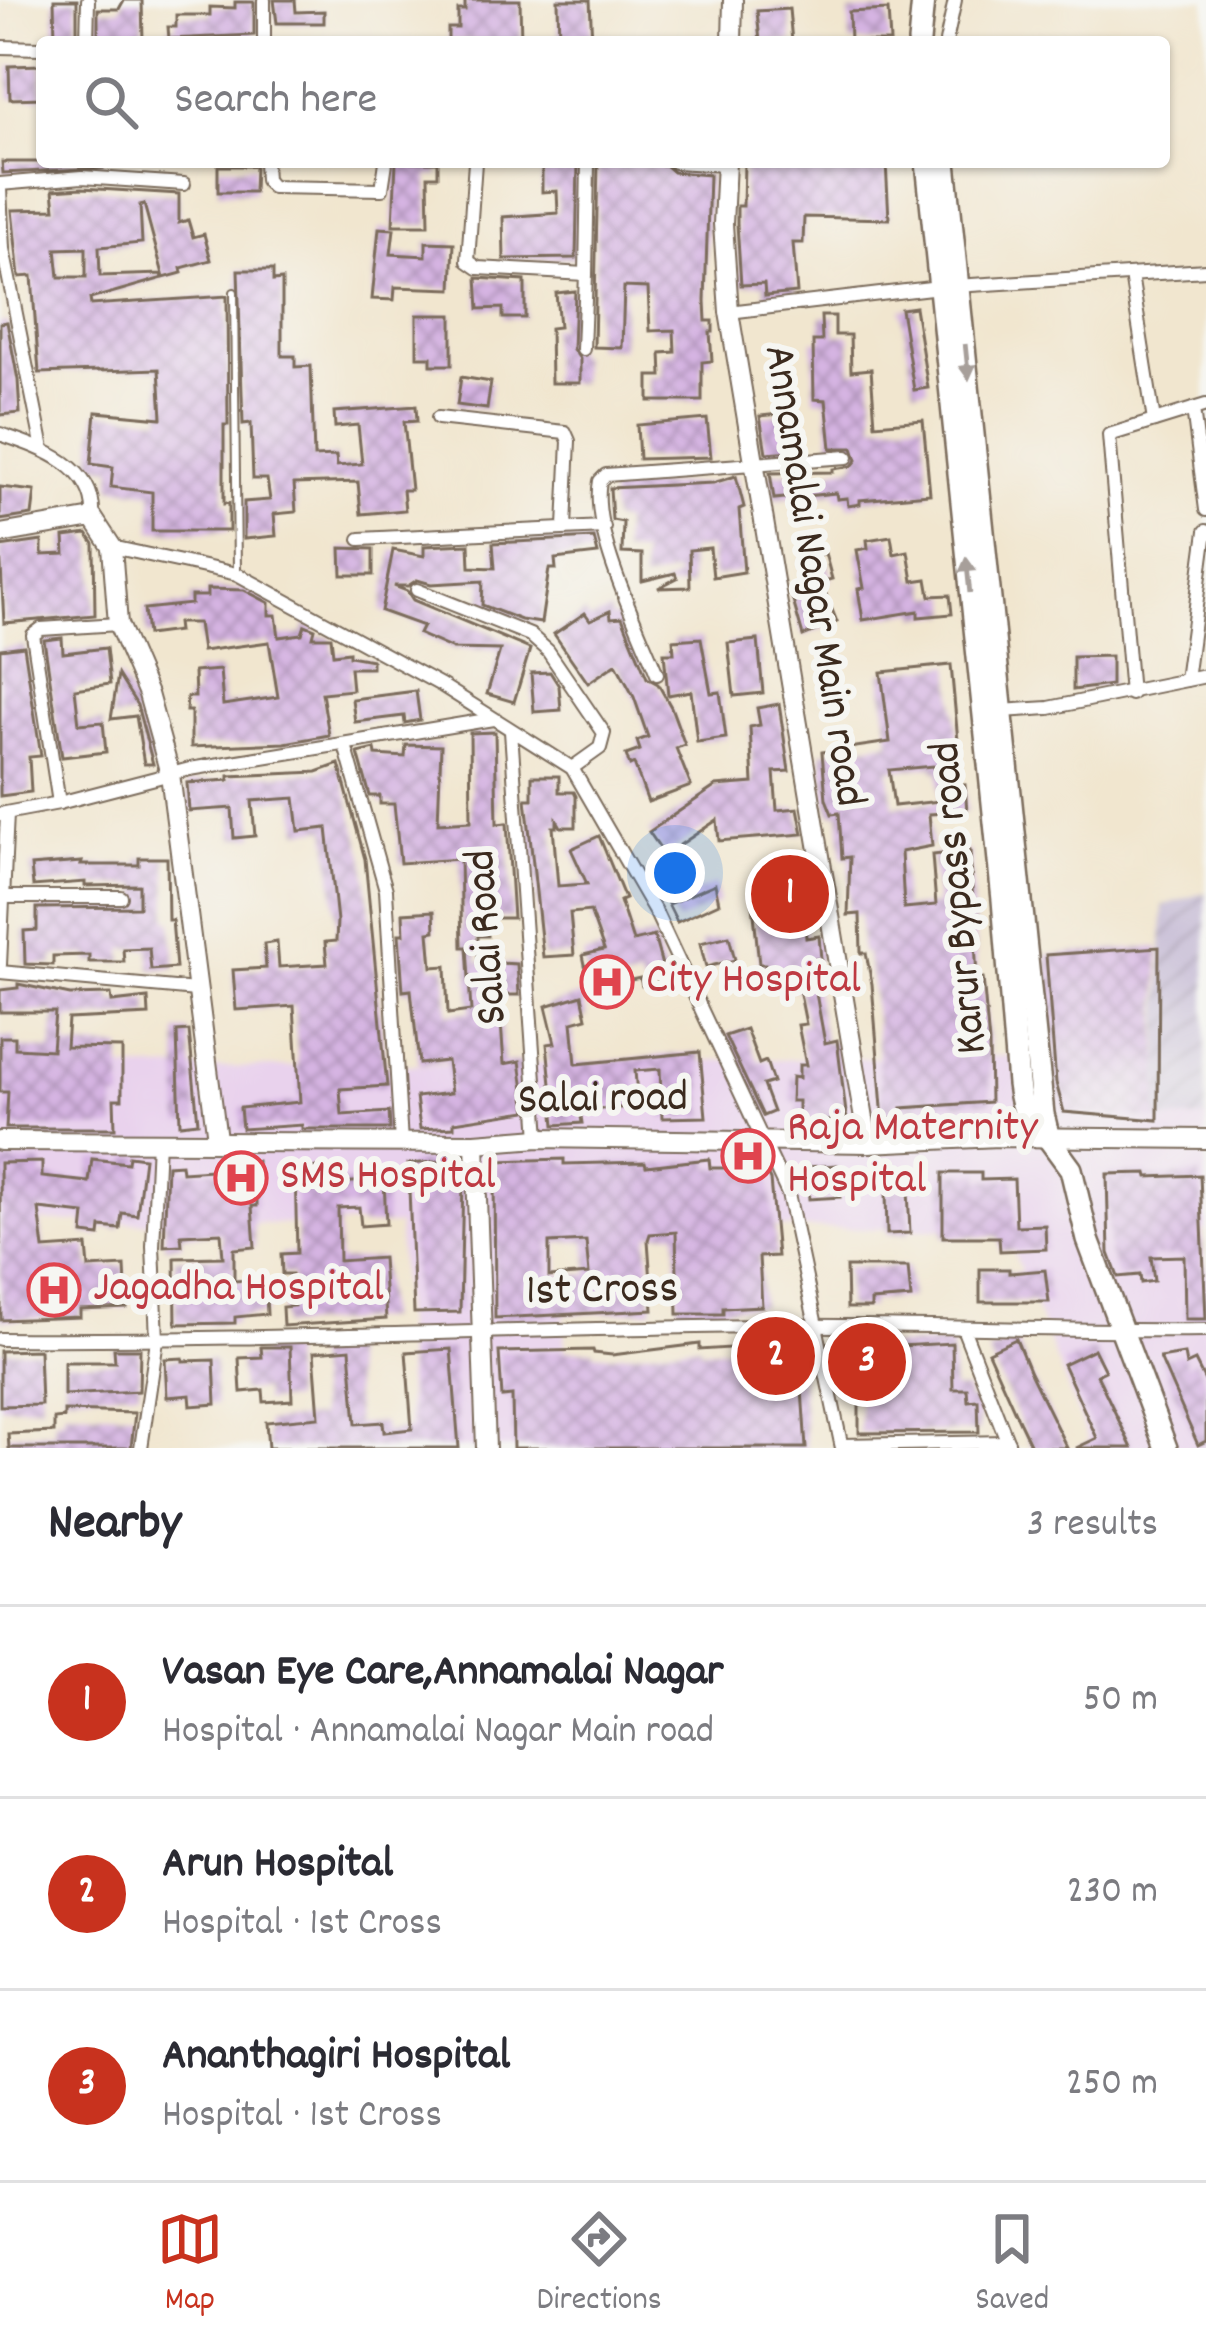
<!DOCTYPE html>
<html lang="en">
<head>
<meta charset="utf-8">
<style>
	:root { --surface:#fff; --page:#f2f2f3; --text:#2b2b33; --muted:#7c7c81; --line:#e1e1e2; --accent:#c8321e }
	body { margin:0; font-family:Dekko,sans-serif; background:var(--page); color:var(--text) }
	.you { position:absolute; left:675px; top:873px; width:42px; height:42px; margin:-30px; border:9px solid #fff; border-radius:50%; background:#1a73e8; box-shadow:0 0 0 18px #1a73e833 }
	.badge { display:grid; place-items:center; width:78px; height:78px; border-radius:50%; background:var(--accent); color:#fff; font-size:39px; font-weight:700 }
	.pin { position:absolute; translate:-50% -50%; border:6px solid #fff; box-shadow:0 3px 12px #0006 }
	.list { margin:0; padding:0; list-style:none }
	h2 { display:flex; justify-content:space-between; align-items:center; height:156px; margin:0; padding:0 48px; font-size:51px }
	h2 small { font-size:39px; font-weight:400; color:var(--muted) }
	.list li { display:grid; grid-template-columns:78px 1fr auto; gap:36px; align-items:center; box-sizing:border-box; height:192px; padding:0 48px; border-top:3px solid var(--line) }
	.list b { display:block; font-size:45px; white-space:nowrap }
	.list p { margin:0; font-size:39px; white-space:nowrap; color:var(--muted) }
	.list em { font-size:39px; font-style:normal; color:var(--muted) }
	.icon { flex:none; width:66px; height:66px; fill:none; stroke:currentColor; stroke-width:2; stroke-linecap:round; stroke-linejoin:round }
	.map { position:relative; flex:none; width:1206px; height:1448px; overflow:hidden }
	.search { position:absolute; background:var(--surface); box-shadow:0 3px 9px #0004; left:36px; right:36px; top:36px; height:132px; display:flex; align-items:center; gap:30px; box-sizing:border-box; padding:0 42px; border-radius:12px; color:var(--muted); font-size:45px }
	.sheet { height:732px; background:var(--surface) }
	nav { display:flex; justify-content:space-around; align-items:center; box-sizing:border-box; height:168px; border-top:3px solid var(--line); background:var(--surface); font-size:33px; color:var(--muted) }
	nav a { display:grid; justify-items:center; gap:6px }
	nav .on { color:var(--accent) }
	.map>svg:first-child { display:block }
	.built { fill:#e9d2ed }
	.industrial { fill:url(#industrial-furrows) }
	.building { fill:url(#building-cross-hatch); fill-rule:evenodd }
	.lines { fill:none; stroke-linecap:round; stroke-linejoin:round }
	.lane-casing { stroke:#7b6c5c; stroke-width:10 }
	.street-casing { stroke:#7b6c5c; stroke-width:16 }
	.secondary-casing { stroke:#7b6c5c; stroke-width:22 }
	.primary-casing { stroke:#7b6c5c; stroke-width:26 }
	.lane { stroke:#fff; stroke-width:6 }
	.street { stroke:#fff; stroke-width:12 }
	.secondary { stroke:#fff; stroke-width:18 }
	.primary { stroke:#fff; stroke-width:21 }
	.oneway { fill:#a79f9a }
	.labels { text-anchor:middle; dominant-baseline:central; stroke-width:12; stroke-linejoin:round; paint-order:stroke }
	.street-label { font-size:45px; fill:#3b2a1e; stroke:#f6f6f2 }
	.health-label { font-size:45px; fill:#be3a42; stroke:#f6f6f2; text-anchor:start }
</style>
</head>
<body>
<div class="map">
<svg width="1206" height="1448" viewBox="0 0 1206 1448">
	<defs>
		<pattern id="industrial-furrows" width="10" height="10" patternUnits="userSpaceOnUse" patternTransform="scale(3)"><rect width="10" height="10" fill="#c9bfd7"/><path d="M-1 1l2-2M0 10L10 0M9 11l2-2" fill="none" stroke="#aea4b8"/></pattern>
		<pattern id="building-cross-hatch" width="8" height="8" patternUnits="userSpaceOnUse" patternTransform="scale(3)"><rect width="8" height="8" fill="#d5b4e2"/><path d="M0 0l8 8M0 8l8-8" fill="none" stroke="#ae93b7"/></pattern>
	</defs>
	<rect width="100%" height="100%" fill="#f6f6f2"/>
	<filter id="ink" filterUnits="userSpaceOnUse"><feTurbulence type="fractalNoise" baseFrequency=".00833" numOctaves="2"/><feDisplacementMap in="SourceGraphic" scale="24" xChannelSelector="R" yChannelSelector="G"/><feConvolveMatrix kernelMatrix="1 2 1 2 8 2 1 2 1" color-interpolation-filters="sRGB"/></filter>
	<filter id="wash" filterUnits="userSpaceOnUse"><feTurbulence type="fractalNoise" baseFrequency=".004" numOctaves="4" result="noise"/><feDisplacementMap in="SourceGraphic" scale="48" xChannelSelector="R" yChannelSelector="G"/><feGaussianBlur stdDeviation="2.7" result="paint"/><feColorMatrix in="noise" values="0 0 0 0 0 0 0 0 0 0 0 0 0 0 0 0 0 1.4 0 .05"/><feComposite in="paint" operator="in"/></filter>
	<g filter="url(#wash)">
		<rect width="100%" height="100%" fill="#f1e6cf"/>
		<!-- built -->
		<polygon class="built" points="1206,1053 1206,1231 1192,1232 1206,1270 1206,1448 1091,1448 1005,1230 557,1226 573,1448 409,1448 398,1225 0,1221 0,1071"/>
		<!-- industrial -->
		<polygon class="industrial" points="1206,892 1206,1118 1158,1120 1163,906"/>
		<g id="blocks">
			<!-- building -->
			<g class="building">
				<polygon points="54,0 77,0 77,39 55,39"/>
				<polygon points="124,0 142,0 143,41 98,38 98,9 119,9"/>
				<polygon points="274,0 295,0 296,12 324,11 324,23 277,23"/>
				<polygon points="465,0 520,0 521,42 448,40 448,28 458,28 458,10 465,10"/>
				<polygon points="558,0 590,0 592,42 559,42"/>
				<polygon points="235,2 254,2 254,35 169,39 168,27 176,27 176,15 210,15 210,7 235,8"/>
				<polygon points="789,9 792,42 760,42 757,11"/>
				<polygon points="888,10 890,42 850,42 849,12"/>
				<polygon points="42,65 42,98 10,99 9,66"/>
				<polygon points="2,162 103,162 103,168 3,173"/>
				<polygon points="396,162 438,162 438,176 428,176 429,225 393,225"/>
				<polygon points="578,162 576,258 504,259 503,217 558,213 557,191 542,192 542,163"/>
				<polygon points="744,162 886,162 889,219 804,217 803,243 793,243 797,293 765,296 764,284 741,285 737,224 737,206 743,206"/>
				<polygon points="598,163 665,165 673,172 709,175 705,301 706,321 713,321 713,332 710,332 712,361 702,362 702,401 649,401 649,376 662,376 661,353 675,352 674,330 650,331 648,288 624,287 622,348 594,347"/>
				<polygon points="218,166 255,166 254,192 218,192"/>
				<path d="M82,188l97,6v29l9,-3 5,17 11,-3 7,26 -30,8 1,5 -18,5 -20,-74 -4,1 2,38 -43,4 1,29 62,-2 1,4 -73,21 1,6 136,-9 1,129h-4v79l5,-1v28h-77v-39l-41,-5 2,-20 -22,-3 5,-52 66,6 -3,-49 -120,4 -7,-97 -13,1 -7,-67 43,-1 -2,-19zM86,248v29h-27l-3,-28z"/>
				<polygon points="379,228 394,229 391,254 426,256 426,242 454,243 452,289 395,287 394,300 372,299"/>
				<polygon points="238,270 273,270 273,281 282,280 282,356 295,356 295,367 311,366 314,457 336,456 337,466 362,464 358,425 335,427 334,412 416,406 417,421 404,422 411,490 403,490 405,510 361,514 358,482 294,484 296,512 274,514 276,536 244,539 244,502 270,500 267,479 253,479 251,423 243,424"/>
				<polygon points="477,278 525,281 525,318 503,318 503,308 479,309"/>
				<polygon points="575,291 573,349 580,359 580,383 551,383 550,328 559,327 556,293"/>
				<polygon points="915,307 928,388 914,390 901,309"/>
				<polygon points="417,315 452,315 452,365 431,365 431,357 417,357"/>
				<polygon points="821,316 835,316 835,335 850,335 851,371 871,369 875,424 923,420 930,494 860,500 860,504 848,506 847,498 837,499 836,493 774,499 770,473 833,472 833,469 852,466 857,460 853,448 831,448 826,400 814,399 813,341 822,341"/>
				<polygon points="7,322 18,380 20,413 0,415 0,323"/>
				<polygon points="461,377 491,382 487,409 457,405"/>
				<polygon points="790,413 793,451 766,453 760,416"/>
				<polygon points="707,419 711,457 639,459 637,425"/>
				<polygon points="736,476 744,507 739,509 744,572 713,577 710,548 689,550 690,587 658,588 677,578 675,573 642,581 642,554 622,553 623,522 612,520 610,488 713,483"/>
				<polygon points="0,487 35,491 32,515 0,520"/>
				<polygon points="87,534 94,544 95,615 4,623 0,547 42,541 42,555 65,554 64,537"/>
				<polygon points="891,536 894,554 908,551 913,581 927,579 930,596 950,595 952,614 918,617 918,611 863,620 858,589 864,588 857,550 868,548 867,540"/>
				<polygon points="594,538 598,554 555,559 556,569 549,569 541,623 521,620 482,605 483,581 431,584 417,580 408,586 394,586 407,591 413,600 530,649 514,702 487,694 500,650 453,649 419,634 423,626 381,611 393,550 424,556 424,546 469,544 470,567 495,568 493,543"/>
				<polygon points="341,548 373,549 373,575 342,575"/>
				<polygon points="825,553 832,579 821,582 837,622 803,636 789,587 807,582 801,561"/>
				<polygon points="207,589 244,590 269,603 269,615 276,615 279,637 302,634 305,625 315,629 313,637 331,637 333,654 349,652 349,656 372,660 372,668 350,668 352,690 322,693 329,735 285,743 191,747 191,711 186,711 187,697 195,697 194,672 220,670 223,705 278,697 269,642 202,651 198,623 177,623 178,631 147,635 144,609 191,604 191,596 207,596"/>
				<polygon points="610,611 611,618 622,617 647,678 658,684 671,707 685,745 676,748 691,786 648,802 634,764 630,766 626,755 640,750 637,741 648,737 634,697 616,664 588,683 554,634 585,613 590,620"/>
				<polygon points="62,638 63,653 106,648 110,684 75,689 79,724 103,722 106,752 62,757 44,640"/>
				<polygon points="701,638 711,693 720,692 726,738 697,742 691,691 668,695 664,653 674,653 673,640"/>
				<polygon points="758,640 763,693 734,696 728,643"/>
				<polygon points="24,646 41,756 29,757 31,792 0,796 0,649"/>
				<polygon points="1111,656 1111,685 1073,690 1073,657"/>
				<path d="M951,665l9,98 -8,1 2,22 11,-1 2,27 -38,2 3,32 -31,6 3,56 32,-3 -4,-50 38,-4 7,127h6l6,66 1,58 -88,6 1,10 -20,2 -11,-136 -6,-31h-5l-1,-39 -12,1 2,-58 -8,1 -3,-45 -7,1 -6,-15 -4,-47 68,-10 -9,-70zM933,766l1,5 5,-1 1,31 -46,5 -5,-36z"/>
				<polygon points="550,672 559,686 561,710 534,712 531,673"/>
				<polygon points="118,675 137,705 153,764 144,764 136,716 111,719"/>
				<polygon points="416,691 420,720 405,723 404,716 355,722 352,699"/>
				<polygon points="779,704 789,771 774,772 777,810 798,808 803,834 719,841 717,820 665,855 649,832 716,786 753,783 750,727 760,725 757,708"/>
				<polygon points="495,732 497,824 507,823 513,918 488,918 488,936 478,936 478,962 517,964 519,995 499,995 504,1064 520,1061 527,1111 454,1122 454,1127 420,1129 416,1097 451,1093 447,1061 419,1064 411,990 403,991 399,934 404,934 403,913 434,911 435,931 429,932 432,967 446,966 448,1014 471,1011 467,947 462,947 460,859 400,863 394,804 380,804 380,796 370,796 358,753 375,749 376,755 405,757 406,745 441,746 438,823 471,821 470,733"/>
				<polygon points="339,764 365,859 387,1086 340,1089 342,1115 389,1112 390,1129 302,1129 302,1125 242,1129 240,1108 300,1102 294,1006 236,1010 233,970 266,968 264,944 277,942 279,967 327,964 325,942 336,941 337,921 327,828 299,831 295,798 252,801 255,836 234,838 232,808 189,811 187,783 229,780 229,776 317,772"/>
				<polygon points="532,776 559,776 559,792 574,792 576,796 576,827 561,827 557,820 557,827 553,827 558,886 587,884 571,849 599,836 625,899 620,901 633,941 654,936 666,980 642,986 640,978 590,989 583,955 604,950 590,911 570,913 574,955 543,957 526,799 532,799"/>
				<polygon points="139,858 167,858 168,920 172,920 176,968 151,970 149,948 123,949 124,962 89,962 89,955 53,956 53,965 25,964 24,931 37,930 37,908 139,907 139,885 85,886 85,882 33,886 31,866 82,862 81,865 139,865"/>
				<polygon points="804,863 805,882 811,881 813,913 804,914 806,938 819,936 821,959 816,959 815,988 825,1043 837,1040 847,1121 798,1121 798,1101 791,1101 792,1077 799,1078 799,1065 806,1065 798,1025 806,1024 799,989 766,990 765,964 759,964 751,884 792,882 791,864"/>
				<polygon points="715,884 719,903 677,922 668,904"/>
				<polygon points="729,936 735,960 706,967 700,943"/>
				<polygon points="1159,947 1158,1120 1064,1112 1056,1083 1046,955"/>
				<polygon points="18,984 70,995 111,994 112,1002 148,998 149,1015 68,1019 66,1047 122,1048 122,1099 114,1099 115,1128 6,1128 8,1092 0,1092 0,1037 15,1037 15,1048 52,1050 55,1012 0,1012 0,990 18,988"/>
				<polygon points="582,995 587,1018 572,1022 576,1064 700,1052 706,1117 662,1118 660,1069 635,1071 638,1107 580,1110 582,1123 555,1125 547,1044 555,1043 546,1006"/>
				<polygon points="746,1029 759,1064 766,1061 773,1082 763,1085 773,1112 763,1116 725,1036"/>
				<polygon points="189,1031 198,1122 180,1124 177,1032"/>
				<polygon points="129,1156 144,1158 137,1215 122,1213 120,1229 101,1227 100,1236 83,1234 85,1214 39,1209 44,1249 87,1246 89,1268 125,1266 127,1308 80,1310 80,1317 1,1320 0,1163 42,1162 42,1177 89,1182 92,1159 128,1163"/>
				<path d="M564,1159v5l81,-2 1,4 63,-7 1,9h54l6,12 7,76 -18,1 3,49 -39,2v6h-45l-2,-82 -26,2 -2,6 5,70 -158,8 -1,-157zM586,1241l3,33 -40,3v-34z"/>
				<polygon points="227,1161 257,1161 257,1206 252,1206 255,1247 234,1249 234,1281 265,1279 267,1314 235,1317 235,1323 176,1324 175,1258 223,1257 221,1233 181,1235 182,1245 164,1246 167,1165 181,1164 182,1172 227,1169"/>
				<polygon points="447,1161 449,1180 463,1180 460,1312 414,1313 408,1164"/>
				<polygon points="837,1165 840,1197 809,1199 807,1167"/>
				<polygon points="337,1167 338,1183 384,1180 386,1224 361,1226 359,1207 338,1208 339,1261 382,1258 386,1319 283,1326 282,1307 294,1306 292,1274 282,1274 281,1254 297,1253 295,1168"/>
				<polygon points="943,1173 981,1173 981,1180 1014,1179 1016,1226 1045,1225 1046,1249 1000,1251 999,1237 943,1237"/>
				<polygon points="1147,1173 1148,1177 1200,1175 1206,1319 1185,1319 1184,1256 1151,1257 1154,1281 1141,1283 1140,1275 1118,1277 1109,1253 1107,1174"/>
				<polygon points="908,1189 910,1233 887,1234 886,1190"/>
				<polygon points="846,1267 908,1267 911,1298 871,1301 871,1308 847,1308"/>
				<polygon points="980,1269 1009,1269 1009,1273 1045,1270 1049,1302 980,1302"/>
				<polygon points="847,1336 881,1337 882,1347 952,1343 953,1389 967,1389 968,1401 978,1400 979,1432 859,1433 859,1380 847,1380"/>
				<polygon points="1016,1339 1030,1373 1067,1448 1032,1448 1020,1423 988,1352"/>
				<polygon points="700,1344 700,1350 744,1347 744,1351 799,1347 806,1448 513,1448 512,1396 502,1397 499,1352 593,1350 594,1353 612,1355"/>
				<polygon points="261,1347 290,1347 292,1400 264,1402 263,1390 241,1392 239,1358 262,1357"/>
				<polygon points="114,1349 140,1349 139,1391 64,1395 64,1362 115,1362"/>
				<polygon points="350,1349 356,1424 383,1422 384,1432 412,1429 406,1352 451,1349 459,1448 268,1448 266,1422 319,1417 314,1352"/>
				<polygon points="1094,1349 1105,1371 1097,1375 1132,1448 1076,1448 1097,1438 1063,1364"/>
				<polygon points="39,1350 41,1405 0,1406 0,1351"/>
				<polygon points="1184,1354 1186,1365 1195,1361 1206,1383 1206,1441 1198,1445 1160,1358"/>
				<polygon points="183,1358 183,1361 214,1360 216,1404 191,1406 190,1395 167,1397 165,1359"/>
				<polygon points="64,1411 135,1413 131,1448 9,1448 8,1434 54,1432 54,1419 64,1418"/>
			</g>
		</g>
	</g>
	<g filter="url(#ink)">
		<use href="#blocks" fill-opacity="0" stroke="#7b6c5c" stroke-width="3"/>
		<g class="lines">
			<!-- lane casing -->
			<g class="lane-casing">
				<polyline id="lane" points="234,292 237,571"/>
			</g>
			<!-- street casing -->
			<g class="street-casing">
				<g id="street">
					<polyline points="87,42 88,0"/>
					<polyline points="264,42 264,0"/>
					<polyline points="946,42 955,0"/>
					<polyline points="0,47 42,48"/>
					<polyline points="265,162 266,180 272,187 382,189 386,162"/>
					<polyline points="475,162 468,261 478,268 586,274 583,349"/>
					<polyline points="675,162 726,165"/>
					<polyline points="0,184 82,177 184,184"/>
					<polyline points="0,189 3,249 43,449"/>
					<polyline points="586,274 588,162"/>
					<polyline points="1131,275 1154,421"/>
					<polyline points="729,312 939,287 1206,270"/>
					<polyline points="1193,409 1206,510"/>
					<polyline points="438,418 565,432 569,441 565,527"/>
					<path d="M0,434c41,14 97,32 93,84"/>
					<polyline points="360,539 604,527"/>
					<polyline points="112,547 237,574 441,685 572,768 656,913 788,1194 842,1448"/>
					<polyline points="417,590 530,635 548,651 604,733 600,748 572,768"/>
					<path d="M657,674c-19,-48 -67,-143 -57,-193l6,-6 241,-18"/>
					<polyline points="1186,680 1206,531"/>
					<polyline points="1131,694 1109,435 1206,405"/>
					<polyline points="1001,711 1049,708 1206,676"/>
					<polyline points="511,731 539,1138"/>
					<polyline points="345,745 386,890 401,1143"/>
					<polyline points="59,803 33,635 41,629 118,624"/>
					<polyline points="0,814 59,803 190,769 493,719"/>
					<polyline points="3,897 121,897"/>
					<polyline points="0,965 7,813"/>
					<polyline points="0,972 196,990"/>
					<polyline points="963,1328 1010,1448"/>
					<path d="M0,1339c254,2 508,-10 762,-13 148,-2 296,6 444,4"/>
					<polyline points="842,1445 1008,1442"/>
					<polyline points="141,1448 157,1340 153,1246 158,1141"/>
				</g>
			</g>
			<!-- secondary casing -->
			<g class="secondary-casing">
				<g id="secondary">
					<polyline points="732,42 733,0"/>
					<polyline points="726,162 723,224 729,312 868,1143"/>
					<polyline points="0,534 93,518 112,547 118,624 148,694 170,774 217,1139"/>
					<polyline points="0,1141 475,1143 539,1138 868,1143 998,1137 1206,1139"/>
					<polyline points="475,1143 486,1448"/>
				</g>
			</g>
			<!-- primary casing -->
			<g class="primary-casing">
				<g id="primary">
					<polyline points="919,42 923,0"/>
					<path d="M927,162l76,738 15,184c3,26 9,41 31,55"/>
					<polyline points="945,162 1043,1114 1049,1139 1071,1169 1088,1240 1166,1448"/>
				</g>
			</g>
			<!-- lane -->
			<use href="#lane" class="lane"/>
			<!-- street -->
			<use href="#street" class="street"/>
			<!-- secondary -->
			<use href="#secondary" class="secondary"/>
			<!-- primary -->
			<use href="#primary" class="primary"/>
		</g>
		<!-- one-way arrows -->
		<defs><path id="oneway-solid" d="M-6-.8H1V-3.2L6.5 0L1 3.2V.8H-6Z" transform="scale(3)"/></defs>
		<g class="oneway">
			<use href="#oneway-solid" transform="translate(967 362) rotate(84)"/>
			<use href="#oneway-solid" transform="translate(968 575) rotate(-96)"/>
		</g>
	</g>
	<!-- icons -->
	<defs>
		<g id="hospital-ring" transform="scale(2.7)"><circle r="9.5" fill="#f6f6f2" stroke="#e0444e" stroke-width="1.5"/><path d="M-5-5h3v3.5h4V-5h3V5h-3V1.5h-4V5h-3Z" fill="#e0444e"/></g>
	</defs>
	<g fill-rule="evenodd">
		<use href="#hospital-ring" x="607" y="982"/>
		<use href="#hospital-ring" x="748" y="1156"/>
		<use href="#hospital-ring" x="241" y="1178"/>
		<use href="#hospital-ring" x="54" y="1290"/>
	</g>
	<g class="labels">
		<!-- street labels -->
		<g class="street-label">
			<text transform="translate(812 576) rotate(81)">Annamalai Nagar Main road</text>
			<text transform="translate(961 898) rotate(-95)">Karur Bypass road</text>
			<text transform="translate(489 937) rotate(-94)">Salai Road</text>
			<text transform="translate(603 1101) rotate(-1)">Salai road</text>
			<text transform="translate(602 1292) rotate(-1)">1st Cross</text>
		</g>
		<!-- health labels -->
		<g class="health-label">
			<text x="646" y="982">City Hospital</text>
			<text x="787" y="1130">Raja Maternity<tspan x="787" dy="52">Hospital</tspan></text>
			<text x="280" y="1178">SMS Hospital</text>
			<text x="93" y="1290">Jagadha Hospital</text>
		</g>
	</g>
</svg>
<div class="you"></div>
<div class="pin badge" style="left:790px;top:894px">1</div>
<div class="pin badge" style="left:776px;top:1356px">2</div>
<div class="pin badge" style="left:867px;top:1362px">3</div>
<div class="search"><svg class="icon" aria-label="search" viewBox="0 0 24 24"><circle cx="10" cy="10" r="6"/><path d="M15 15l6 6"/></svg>Search here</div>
</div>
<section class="sheet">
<h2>Nearby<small>3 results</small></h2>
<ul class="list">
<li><span class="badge">1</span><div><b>Vasan Eye Care,Annamalai Nagar</b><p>Hospital · Annamalai Nagar Main road</p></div><em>50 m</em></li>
<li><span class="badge">2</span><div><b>Arun Hospital</b><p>Hospital · 1st Cross</p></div><em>230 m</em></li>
<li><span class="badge">3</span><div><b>Ananthagiri Hospital</b><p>Hospital · 1st Cross</p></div><em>250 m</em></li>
</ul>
</section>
<nav>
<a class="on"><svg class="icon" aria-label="map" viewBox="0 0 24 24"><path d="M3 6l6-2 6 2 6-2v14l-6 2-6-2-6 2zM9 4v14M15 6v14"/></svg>Map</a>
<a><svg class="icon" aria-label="directions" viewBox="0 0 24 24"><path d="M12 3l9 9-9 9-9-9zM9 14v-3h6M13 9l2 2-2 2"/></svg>Directions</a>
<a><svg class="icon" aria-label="saved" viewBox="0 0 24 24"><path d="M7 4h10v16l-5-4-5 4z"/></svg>Saved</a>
</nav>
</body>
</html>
